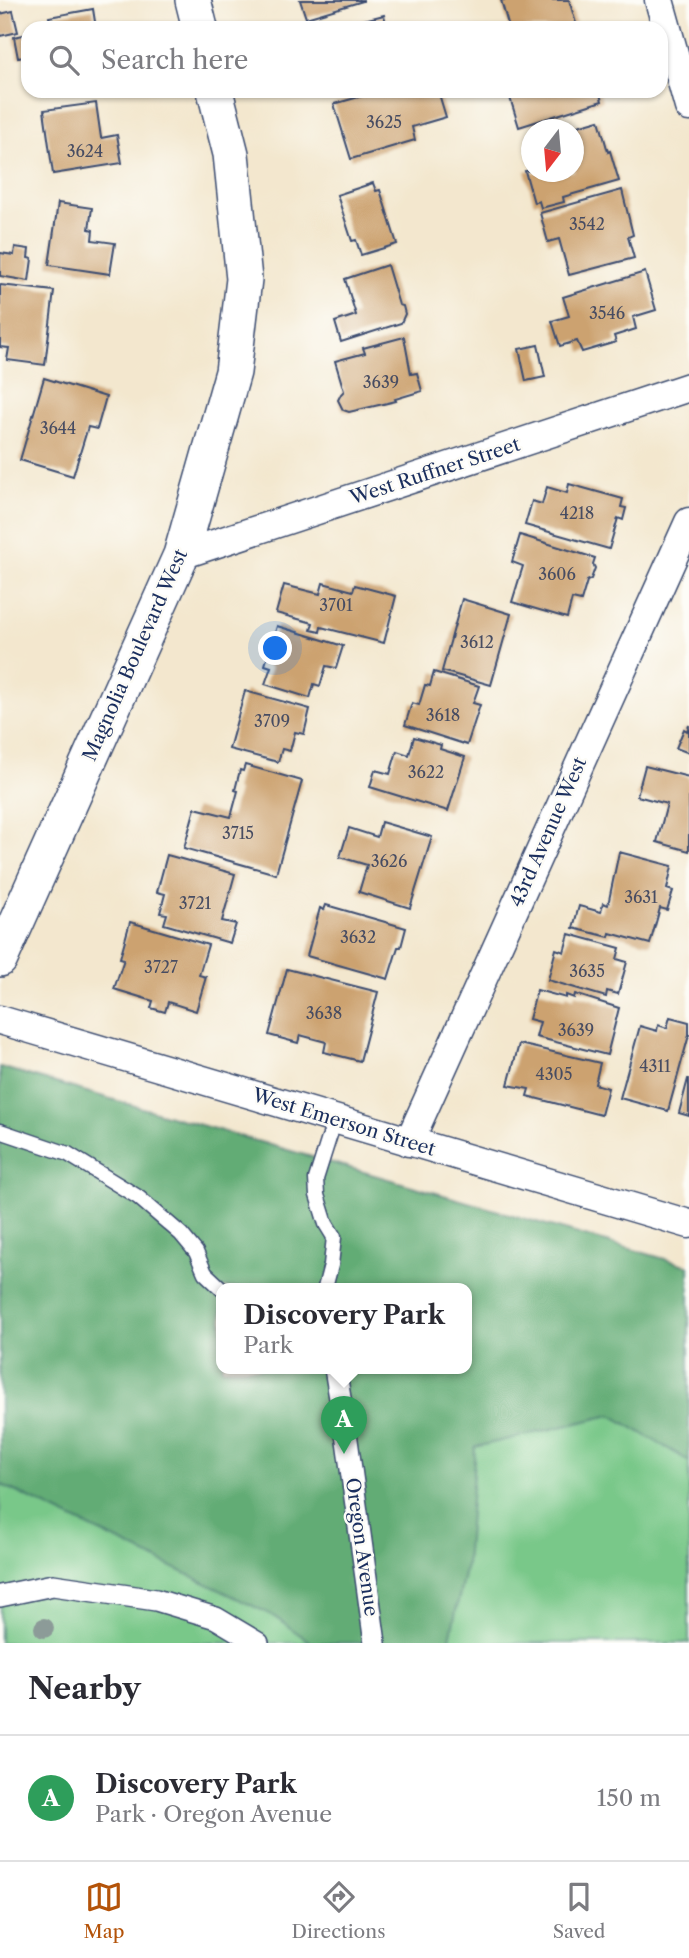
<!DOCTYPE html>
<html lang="en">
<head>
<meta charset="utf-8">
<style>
	:root { --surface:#fff; --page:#f2f2f3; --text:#2b2b33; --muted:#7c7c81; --line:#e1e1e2; --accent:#b45309 }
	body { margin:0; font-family:"Libre Caslon Text",serif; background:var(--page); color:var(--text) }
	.compass { position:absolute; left:521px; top:119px; width:63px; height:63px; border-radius:50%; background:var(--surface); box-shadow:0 2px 5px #0004; rotate:196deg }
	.you { position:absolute; left:276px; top:649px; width:24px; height:24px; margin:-18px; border:5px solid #fff; border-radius:50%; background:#1a73e8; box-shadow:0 0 0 10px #1a73e833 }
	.badge { display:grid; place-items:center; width:46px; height:46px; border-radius:50%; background:var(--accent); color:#fff; font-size:23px; font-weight:700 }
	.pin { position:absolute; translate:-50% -58px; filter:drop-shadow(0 2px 4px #0008) }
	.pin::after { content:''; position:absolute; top:37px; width:24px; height:21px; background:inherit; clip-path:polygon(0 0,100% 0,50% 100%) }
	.popup { position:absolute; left:216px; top:1283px; width:256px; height:91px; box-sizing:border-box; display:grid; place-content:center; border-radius:14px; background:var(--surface); filter:drop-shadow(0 2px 5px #0005); font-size:23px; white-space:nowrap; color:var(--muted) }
	.popup b { font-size:26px; color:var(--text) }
	.popup::after { content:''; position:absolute; left:50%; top:100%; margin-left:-14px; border:14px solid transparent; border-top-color:var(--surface) }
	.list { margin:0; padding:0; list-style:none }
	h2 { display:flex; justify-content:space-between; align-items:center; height:91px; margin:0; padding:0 28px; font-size:30px }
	h2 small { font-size:23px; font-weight:400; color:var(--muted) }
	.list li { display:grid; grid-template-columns:46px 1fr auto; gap:21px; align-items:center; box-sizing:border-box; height:126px; padding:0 28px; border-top:2px solid var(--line) }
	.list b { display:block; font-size:26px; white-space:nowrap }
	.list p { margin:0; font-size:23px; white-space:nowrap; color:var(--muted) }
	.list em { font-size:23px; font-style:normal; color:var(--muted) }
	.icon { flex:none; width:38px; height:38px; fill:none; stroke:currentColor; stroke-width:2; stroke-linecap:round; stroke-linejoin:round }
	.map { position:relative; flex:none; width:689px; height:1643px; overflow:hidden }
	.search { position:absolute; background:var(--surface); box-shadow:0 2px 5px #0004; left:21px; right:21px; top:21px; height:77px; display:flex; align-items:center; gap:18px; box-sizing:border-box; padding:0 24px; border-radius:21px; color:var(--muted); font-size:26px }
	.sheet { height:217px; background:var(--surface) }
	nav { display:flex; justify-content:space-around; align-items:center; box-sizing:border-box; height:98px; border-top:2px solid var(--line); background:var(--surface); font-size:19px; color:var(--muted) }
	nav a { display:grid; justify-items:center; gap:4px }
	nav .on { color:var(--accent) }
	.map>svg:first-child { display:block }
	.green { fill:#79c889; stroke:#4a7c74; stroke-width:2; fill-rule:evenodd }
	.forest { fill:#62ac75; stroke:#3e6e6a; stroke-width:2; fill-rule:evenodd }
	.building { fill:#cca270 }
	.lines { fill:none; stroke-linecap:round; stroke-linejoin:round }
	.service-casing { stroke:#3b4b6f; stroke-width:17 }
	.pedestrian-casing { stroke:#3b4b6f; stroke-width:24 }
	.minor-casing { stroke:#3b4b6f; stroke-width:31 }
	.tertiary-casing { stroke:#3b4b6f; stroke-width:38 }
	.service { stroke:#fff; stroke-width:14 }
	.pedestrian { stroke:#fff; stroke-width:21 }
	.minor { stroke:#fff; stroke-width:28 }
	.tertiary { stroke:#fff; stroke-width:35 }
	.tree { fill:#8c9b98 }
	.labels { text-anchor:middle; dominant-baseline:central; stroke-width:5; stroke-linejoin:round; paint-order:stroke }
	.number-label { font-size:16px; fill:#474c62 }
	.street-label { font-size:19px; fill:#1b2f5e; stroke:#fdfcf7 }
</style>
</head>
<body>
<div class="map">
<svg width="689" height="1643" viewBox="0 0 689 1643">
	<rect width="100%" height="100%" fill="#fdfcf7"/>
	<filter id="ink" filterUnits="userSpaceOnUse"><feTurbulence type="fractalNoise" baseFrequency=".0143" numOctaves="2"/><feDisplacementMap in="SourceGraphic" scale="14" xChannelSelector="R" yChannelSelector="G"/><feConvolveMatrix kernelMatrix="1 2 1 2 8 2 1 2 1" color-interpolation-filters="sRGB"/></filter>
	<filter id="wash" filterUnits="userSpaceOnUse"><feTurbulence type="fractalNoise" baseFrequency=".00686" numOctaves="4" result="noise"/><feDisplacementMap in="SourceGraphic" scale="28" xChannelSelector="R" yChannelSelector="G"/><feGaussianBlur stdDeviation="1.57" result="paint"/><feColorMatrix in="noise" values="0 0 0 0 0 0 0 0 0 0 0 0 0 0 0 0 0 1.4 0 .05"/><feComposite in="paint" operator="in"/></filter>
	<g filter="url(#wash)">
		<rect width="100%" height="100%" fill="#f3e7ce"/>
		<!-- green -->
		<path class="green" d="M0,1067l689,199v377h-689zM222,1288h244v80h-244z"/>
		<!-- forest -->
		<path class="forest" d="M0,1067l689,199v195l-78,-46 -136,32 -9,118 -17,78h-137l-40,-28 -272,-131zM222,1288h244v80h-244z"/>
		<g id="blocks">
			<!-- building -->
			<g class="building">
				<polygon points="300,0 363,0 363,1 306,18"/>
				<polygon points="501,0 569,0 576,23 561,28 509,28"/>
				<polygon points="93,9 96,28 51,28 49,17"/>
				<polygon points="13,11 18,32 0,36 0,14"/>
				<polygon points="384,15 387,28 336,28 336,27"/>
				<polygon points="28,34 28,56 18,58 14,37"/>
				<polygon points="380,91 435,91 436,95 439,94 446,117 412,127 415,140 351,159 334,104"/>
				<polygon points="508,91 599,91 602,101 519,127"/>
				<polygon points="96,103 101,138 117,135 122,163 53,174 44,110"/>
				<polygon points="599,120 608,152 610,151 619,181 563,197 564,202 541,208 539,201 534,203 525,171 532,170 532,172 574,172 574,130 567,129"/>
				<polygon points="373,183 376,191 380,190 397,244 361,255 356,240 352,241 337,195"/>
				<polygon points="622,190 633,235 628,237 634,258 569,275 559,239 548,242 540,213"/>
				<polygon points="58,203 92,208 89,229 93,230 92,240 115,243 110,274 49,265"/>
				<polygon points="15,247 29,249 28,258 32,259 29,281 0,276 0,253 14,255"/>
				<polygon points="387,265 399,305 403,306 405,314 401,323 341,342 335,322 356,315 345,279"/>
				<polygon points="645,272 656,310 633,317 636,329 614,336 616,342 582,352 577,341 560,346 552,321 569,316 563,297"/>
				<polygon points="0,285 54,291 45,365 7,360 9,348 0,347"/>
				<polygon points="404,337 411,374 417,373 422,391 395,399 396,401 349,412 343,410 338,400 341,394 344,391 335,361 365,353 363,348"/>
				<polygon points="538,345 545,377 526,381 519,349"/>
				<polygon points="44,378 106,397 97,429 88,427 73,476 20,460"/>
				<polygon points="569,484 623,499 621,507 626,508 623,520 618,518 609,549 525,525 532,501 542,504 547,487 567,493"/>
				<polygon points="520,535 595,558 593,564 595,568 591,579 587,581 581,601 572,599 567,618 512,602 523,566 512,562"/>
				<polygon points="323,583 353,591 355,585 396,596 384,643 321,627 320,632 311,630 313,623 276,613 284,585 320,594"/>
				<polygon points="462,599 511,614 491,685 442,671"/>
				<polygon points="277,626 343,646 336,668 326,666 320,686 314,684 310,698 265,684 271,667 265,665"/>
				<polygon points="434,672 479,686 473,703 480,705 467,745 405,725 412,703 419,705 425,685 430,686"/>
				<polygon points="245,691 310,709 304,734 295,732 290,751 282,749 278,762 229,749"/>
				<polygon points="689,725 689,753 676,748 684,729 687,731"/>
				<polygon points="414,737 441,745 440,749 465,757 448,811 370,787 375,770 390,774 397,751 409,755"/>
				<polygon points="245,765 302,781 276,874 184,848 195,808 231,817 238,791 235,790 240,770 243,771"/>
				<polygon points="645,766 689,777 689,851 657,842 667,804 637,796"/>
				<polygon points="381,822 432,837 410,908 359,892 367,865 340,857 349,828 377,837"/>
				<polygon points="619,852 672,866 667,889 673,891 667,910 660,908 650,944 610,933 609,937 573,928 579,906 601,912 603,903 608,905"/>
				<polygon points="167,855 235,874 222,921 236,924 230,943 164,924 167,914 160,913 165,894 157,892"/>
				<polygon points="326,905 406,928 401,947 398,947 388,979 307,956 320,908 324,910"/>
				<polygon points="130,922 208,945 199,975 206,977 196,1011 168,1002 165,1012 151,1008 153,1001 114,989 124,959 120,958"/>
				<polygon points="569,934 620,948 617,959 627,962 618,994 607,991 606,997 548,980 556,949 564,952"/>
				<polygon points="287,969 378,992 360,1061 324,1052 326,1042 300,1035 298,1043 269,1035"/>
				<polygon points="537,990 566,998 566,995 574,998 575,994 619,1008 607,1055 536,1037 540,1022 529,1019"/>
				<polygon points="670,1017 689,1022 689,1035 668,1111 620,1098 640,1026 657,1031 658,1025 667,1028"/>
				<polygon points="519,1044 600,1063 595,1084 608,1088 601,1115 527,1096 529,1089 508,1085"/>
				<polygon points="688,1079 689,1079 689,1116 679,1113"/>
			</g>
		</g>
	</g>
	<g filter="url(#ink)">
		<use href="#blocks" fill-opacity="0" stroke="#3b4b6f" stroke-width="2"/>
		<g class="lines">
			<!-- service casing -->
			<g class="service-casing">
				<g id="service">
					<polyline points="0,1131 68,1154 138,1197 181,1234 196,1252 205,1273 222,1289"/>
					<polyline points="325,1288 331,1265 334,1237 326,1224 317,1195 316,1179 335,1119"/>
				</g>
			</g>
			<!-- pedestrian casing -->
			<g class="pedestrian-casing">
				<g id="pedestrian">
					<polyline points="335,1368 347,1440 375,1643"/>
					<polyline points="0,1596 53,1585 156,1600 216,1618 258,1643"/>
				</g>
			</g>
			<!-- minor casing -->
			<g class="minor-casing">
				<g id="minor">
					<polyline points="659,0 689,107"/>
					<polyline points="181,555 689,387"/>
					<polyline points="0,1020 689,1224"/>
					<polyline points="409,1142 689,522"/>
				</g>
			</g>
			<!-- tertiary casing -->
			<g class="tertiary-casing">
				<g id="tertiary">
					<polyline points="193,0 200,28"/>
					<polyline points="0,959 181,555 233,372 244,279 231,154 215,91"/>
				</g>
			</g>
			<!-- service -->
			<use href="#service" class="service"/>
			<!-- pedestrian -->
			<use href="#pedestrian" class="pedestrian"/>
			<!-- minor -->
			<use href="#minor" class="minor"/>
			<!-- tertiary -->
			<use href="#tertiary" class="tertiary"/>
		</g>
		<!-- trees -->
		<circle class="tree" cx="44" cy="1628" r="10"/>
	</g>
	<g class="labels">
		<!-- number labels -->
		<g class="number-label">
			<text x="384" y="122">3625</text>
			<text x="85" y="151">3624</text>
			<text x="587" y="224">3542</text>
			<text x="607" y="313">3546</text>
			<text x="381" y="382">3639</text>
			<text x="58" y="428">3644</text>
			<text x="577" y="513">4218</text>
			<text x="557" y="574">3606</text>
			<text x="336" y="605">3701</text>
			<text x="477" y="642">3612</text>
			<text x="443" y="715">3618</text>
			<text x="272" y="721">3709</text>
			<text x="426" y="772">3622</text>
			<text x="238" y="833">3715</text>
			<text x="389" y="861">3626</text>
			<text x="641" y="897">3631</text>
			<text x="195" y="903">3721</text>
			<text x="358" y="937">3632</text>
			<text x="161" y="967">3727</text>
			<text x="587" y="971">3635</text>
			<text x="324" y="1013">3638</text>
			<text x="576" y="1030">3639</text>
			<text x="655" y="1066">4311</text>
			<text x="554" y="1074">4305</text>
		</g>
		<!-- street labels -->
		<g class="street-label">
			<text transform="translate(435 471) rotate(-18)">West Ruffner Street</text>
			<text transform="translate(135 655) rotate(-66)">Magnolia Boulevard West</text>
			<text transform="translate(548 832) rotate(-66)">43rd Avenue West</text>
			<text transform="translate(344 1122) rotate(17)">West Emerson Street</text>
			<text transform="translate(362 1547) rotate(82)">Oregon Avenue</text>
		</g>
	</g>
</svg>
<svg class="compass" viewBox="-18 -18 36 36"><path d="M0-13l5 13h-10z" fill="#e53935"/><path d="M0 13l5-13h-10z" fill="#7c7c81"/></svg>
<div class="you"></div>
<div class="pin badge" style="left:344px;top:1454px;background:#2e9e5b">A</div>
<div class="popup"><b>Discovery Park</b>Park</div>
<div class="search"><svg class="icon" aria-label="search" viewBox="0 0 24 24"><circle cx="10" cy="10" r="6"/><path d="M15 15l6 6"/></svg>Search here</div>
</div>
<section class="sheet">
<h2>Nearby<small></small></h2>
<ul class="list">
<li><span class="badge" style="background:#2e9e5b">A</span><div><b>Discovery Park</b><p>Park · Oregon Avenue</p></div><em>150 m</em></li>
</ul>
</section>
<nav>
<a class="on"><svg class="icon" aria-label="map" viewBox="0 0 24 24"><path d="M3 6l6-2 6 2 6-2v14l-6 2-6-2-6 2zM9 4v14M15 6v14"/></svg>Map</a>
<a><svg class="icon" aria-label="directions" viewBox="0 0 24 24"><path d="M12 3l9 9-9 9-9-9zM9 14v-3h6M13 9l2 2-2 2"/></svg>Directions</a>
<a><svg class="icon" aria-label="saved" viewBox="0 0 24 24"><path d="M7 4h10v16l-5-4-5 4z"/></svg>Saved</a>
</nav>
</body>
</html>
